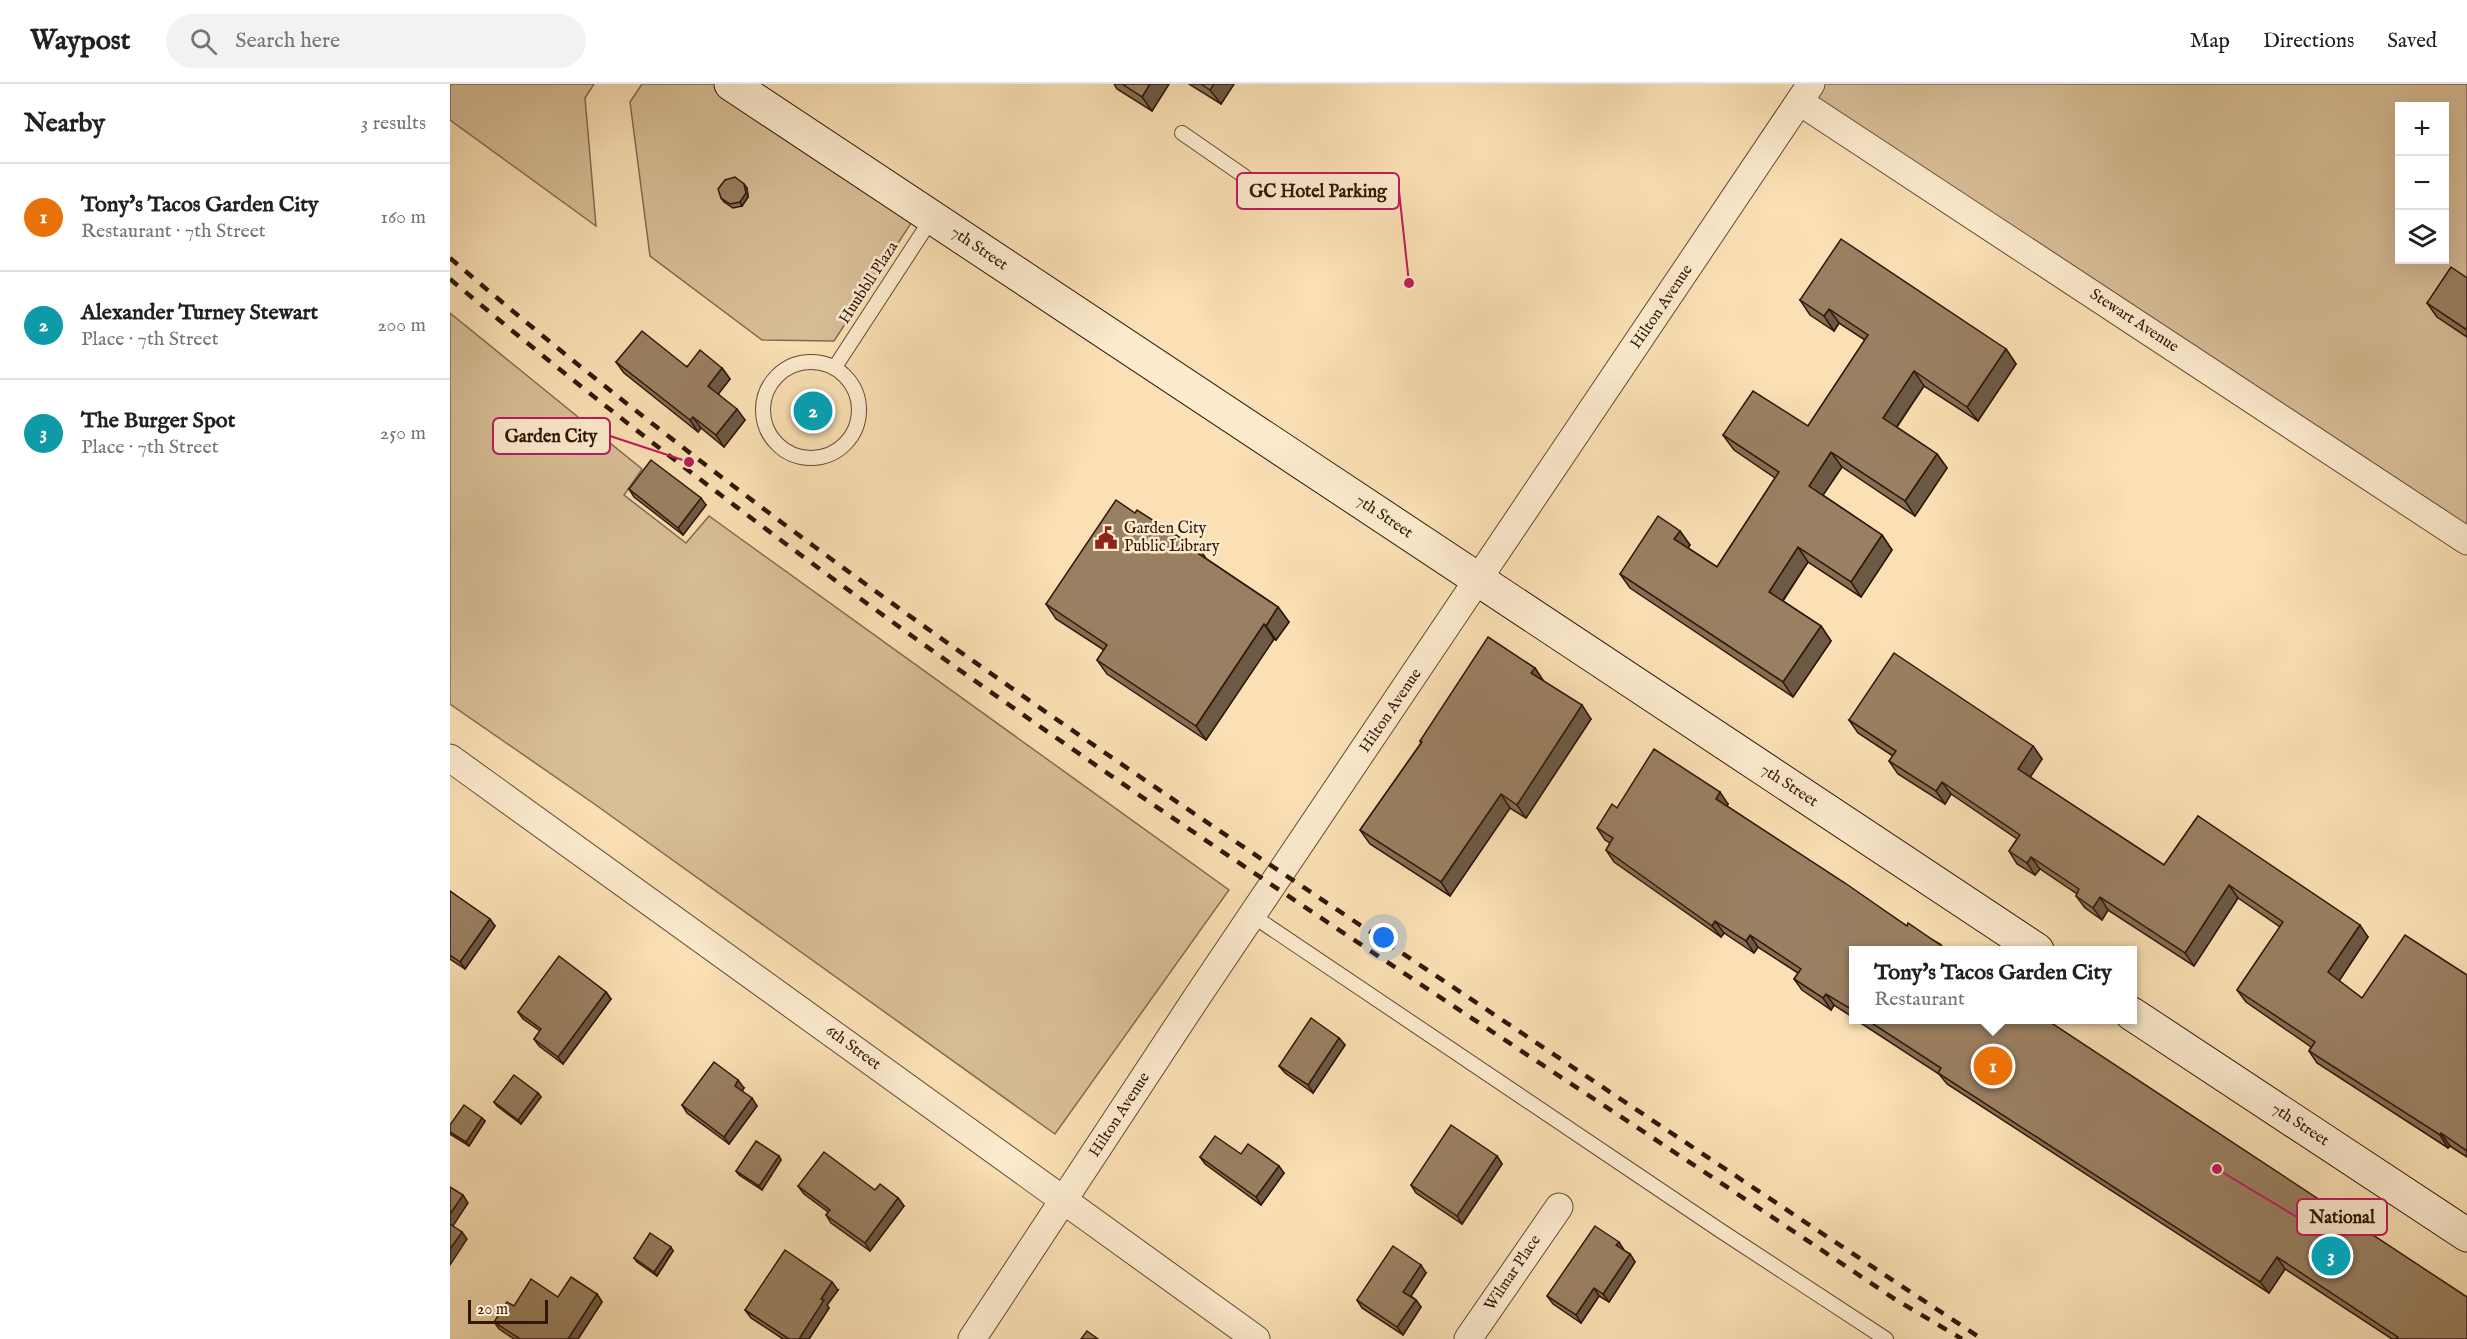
<!DOCTYPE html>
<html lang="en">
<head>
<meta charset="utf-8">
<style>
	:root { --surface:#fff; --page:#f2f2f2; --text:#202124; --muted:#757577; --line:#e0e0e0; --accent:#d93025 }
	body { margin:0; font-family:"IM FELL English",serif; background:var(--page); color:var(--text) }
	.controls { position:absolute; right:18px; top:18px; display:grid; overflow:hidden; border-radius:0px; box-shadow:0 6px 24px #0002 }
	.controls button { width:54px; height:54px; display:grid; place-items:center; padding:0; border:0; border-bottom:2px solid var(--line); background:var(--surface); color:var(--text); font:30px sans-serif }
	.scale { position:absolute; left:18px; bottom:15px; width:80px; box-sizing:border-box; padding-left:6px; border:3px solid #321709; border-top:0; font-size:16px; line-height:21px; white-space:nowrap; color:#321709; -webkit-text-stroke:4px #fcebce; paint-order:stroke }
	.you { position:absolute; left:934px; top:854px; width:21px; height:21px; margin:-15px; border:4px solid #fff; border-radius:50%; background:#1a73e8; box-shadow:0 0 0 9px #1a73e833 }
	.badge { display:grid; place-items:center; width:39px; height:39px; border-radius:50%; background:var(--accent); color:#fff; font-size:20px; font-weight:700 }
	.pin { position:absolute; translate:-50% -50%; border:3px solid #fff; box-shadow:0 2px 6px #0006 }
	.popup { position:absolute; left:1399px; top:862px; width:288px; height:78px; box-sizing:border-box; display:grid; place-content:center; border-radius:0px; background:var(--surface); filter:drop-shadow(0 2px 4px #0005); font-size:20px; white-space:nowrap; color:var(--muted) }
	.popup b { font-size:22px; color:var(--text) }
	.popup::after { content:''; position:absolute; left:50%; top:100%; margin-left:-12px; border:12px solid transparent; border-top-color:var(--surface) }
	.list { margin:0; padding:0; list-style:none }
	h2 { display:flex; justify-content:space-between; align-items:center; height:78px; margin:0; padding:0 24px; font-size:26px }
	h2 small { font-size:20px; font-weight:400; color:var(--muted) }
	.list li { display:grid; grid-template-columns:39px 1fr auto; gap:18px; align-items:center; box-sizing:border-box; height:108px; padding:0 24px; border-top:2px solid var(--line) }
	.list b { display:block; font-size:22px; white-space:nowrap }
	.list p { margin:0; font-size:20px; white-space:nowrap; color:var(--muted) }
	.list em { font-size:20px; font-style:normal; color:var(--muted) }
	.icon { flex:none; width:33px; height:33px; fill:none; stroke:currentColor; stroke-width:2; stroke-linecap:round; stroke-linejoin:round }
	.map { position:relative; flex:none; width:2017px; height:1255px; overflow:hidden }
	header { display:flex; align-items:center; gap:36px; box-sizing:border-box; height:84px; padding:0 30px; background:var(--surface); border-bottom:2px solid var(--line) }
	header strong { font-size:28px }
	nav { display:flex; gap:33px; margin-inline-start:auto; font-size:21px }
	.search { width:420px; height:54px; background:var(--page); display:flex; align-items:center; gap:15px; box-sizing:border-box; padding:0 21px; border-radius:33px; color:var(--muted); font-size:22px }
	main { display:flex }
	aside { flex:1; background:var(--surface) }
	.map>svg:first-child { display:block }
	.green { fill:#d8be97; stroke:#856a50; stroke-width:1.5; fill-rule:evenodd }
	.lines { fill:none; stroke-linecap:round; stroke-linejoin:round }
	.lane-casing { stroke:#644934; stroke-width:16 }
	.street-casing { stroke:#644934; stroke-width:29 }
	.secondary-casing { stroke:#321709; stroke-width:35 }
	.lane { stroke:#fcebce; stroke-width:14 }
	.street { stroke:#fcebce; stroke-width:27 }
	.secondary { stroke:#fcebce; stroke-width:33 }
	.rail { stroke:#321709; stroke-width:4.5; stroke-dasharray:10 10; stroke-linecap:butt }
	.wall { fill:#846e54; stroke:#321709; stroke-width:1.5 }
	.shaded-wall { fill:#6c5a45; stroke:#321709; stroke-width:1.5 }
	.building { fill:#9a8062; stroke:#321709; stroke-width:1.5 }
	.labels { text-anchor:middle; dominant-baseline:central; stroke-width:5; stroke-linejoin:round; paint-order:stroke }
	.street-label { font-size:16px; fill:#321709; stroke:#fcebce }
	.poi-label { font-size:16px; fill:#321709; stroke:#fcebce; text-anchor:start }
	.leader { fill:none; stroke:#c2185b; stroke-width:2 }
	.callout-dot { fill:#c2185b; stroke:#fcebce; stroke-width:2 }
	.callout { fill:#fcebce; stroke:#c2185b; stroke-width:2 }
	.callout-label { font-size:18px; text-anchor:middle; font-weight:bold; fill:#321709 }
</style>
</head>
<body>
<header>
<strong>Waypost</strong>
<div class="search"><svg class="icon" aria-label="search" viewBox="0 0 24 24"><circle cx="10" cy="10" r="6"/><path d="M15 15l6 6"/></svg>Search here</div>
<nav><a>Map</a><a>Directions</a><a>Saved</a></nav>
</header>
<main>
<aside>
<h2>Nearby<small>3 results</small></h2>
<ul class="list">
<li><span class="badge" style="background:#e8710a">1</span><div><b>Tony's Tacos Garden City</b><p>Restaurant · 7th Street</p></div><em>160 m</em></li>
<li><span class="badge" style="background:#0f9aa8">2</span><div><b>Alexander Turney Stewart</b><p>Place · 7th Street</p></div><em>200 m</em></li>
<li><span class="badge" style="background:#0f9aa8">3</span><div><b>The Burger Spot</b><p>Place · 7th Street</p></div><em>250 m</em></li>
</ul>
</aside>
<div class="map">
<svg width="2017" height="1255" viewBox="0 0 2017 1255">
	<rect width="100%" height="100%" fill="#fae0b4"/>
	<filter id="stains"><feTurbulence type="fractalNoise" baseFrequency=".00333" numOctaves="4"/><feColorMatrix values="0 0 0 0 .2 0 0 0 0 .09 0 0 0 0 .02 0 0 0 .5 -.17"/></filter>
	<radialGradient id="worn" r=".72"><stop offset=".6" stop-color="#630" stop-opacity="0"/><stop offset="1" stop-color="#630" stop-opacity=".3"/></radialGradient>
	<!-- green -->
	<g class="green">
		<polygon points="0,0 144,0 135,14 146,142 0,36"/>
		<polygon points="192,0 285,0 471,124 384,257 312,256 200,172 180,18"/>
		<path d="M1362,0h655v459l-667,-441zM1950,22h44v154h-44z"/>
		<polygon points="0,229 192,385 174,411 236,459 259,432 779,806 605,1050 143,719 0,620"/>
		<circle cx="362" cy="325" r="18"/>
	</g>
	<g class="lines">
		<!-- lane casing -->
		<g class="lane-casing">
			<g id="lane">
				<polyline points="732,49 794,92"/>
				<circle cx="361" cy="326" r="48"/>
				<polyline points="385,283 482,134"/>
				<polyline points="803,832 1271,1147 1436,1255"/>
			</g>
		</g>
		<!-- street casing -->
		<g class="street-casing">
			<g id="street">
				<polyline points="1350,18 2017,457"/>
				<polyline points="0,674 806,1255"/>
				<polyline points="522,1255 747,913 1361,0"/>
				<polyline points="1018,1255 1109,1123"/>
			</g>
		</g>
		<!-- secondary casing -->
		<g class="secondary-casing">
			<g id="secondary">
				<polyline points="281,0 1587,866"/>
				<polyline points="1682,930 2017,1151"/>
			</g>
		</g>
		<!-- lane -->
		<use href="#lane" class="lane"/>
		<!-- street -->
		<use href="#street" class="street"/>
		<!-- secondary -->
		<use href="#secondary" class="secondary"/>
		<!-- rail -->
		<g class="rail">
			<path d="M0,174c284,244 594,456 904,663 210,140 418,280 628,418"/>
			<path d="M0,195c451,380 955,690 1443,1019l69,41"/>
		</g>
	</g>
	<!-- wall -->
	<g class="wall">
		<polygon points="664,0 719,0 702,27 667,5"/>
		<polygon points="739,0 784,0 771,20"/>
		<polygon points="297,104 298,113 292,122 283,124 274,118 271,114"/>
		<polygon points="2017,194 2017,253 1987,233 1977,219"/>
		<polygon points="1350,216 1556,265 1566,280 1528,337 1474,302 1447,343 1487,370 1497,384 1465,432 1392,383 1373,411 1432,451 1442,466 1411,513 1358,478 1333,517 1371,542 1381,557 1343,613 1180,504 1170,490 1230,447 1240,461 1238,464 1267,483 1325,394 1284,366 1273,351 1358,342 1415,256 1389,239 1384,247 1360,231"/>
		<polygon points="166,278 272,284 280,295 268,310 295,336 274,363 251,344 248,348 174,289"/>
		<polygon points="179,405 256,421 233,451 184,413"/>
		<polygon points="757,475 828,523 839,538 826,556 824,555 756,656 657,590 647,576 654,566 606,535 596,520"/>
		<polygon points="1085,584 1094,598 1141,635 1076,734 1060,724 1000,812 920,760 910,746 971,659 970,657"/>
		<polygon points="1399,636 1583,662 1592,675 1580,693 1714,781 1748,732 1918,853 1889,897 1912,914 2017,891 2017,1073 2000,1062 1998,1064 1867,979 1859,967 1861,963 1796,918 1787,906 1830,843 1788,814 1744,882 1658,826 1652,836 1635,824 1626,812 1627,810 1590,785 1585,791 1567,780 1559,767 1567,755 1501,710 1495,720 1448,690 1439,677 1443,672 1408,649"/>
		<polygon points="1278,720 1277,722 1457,842 1490,860 1404,867 1404,934 1384,921 1381,926 1352,906 1344,895 1348,889 1308,863 1304,869 1274,849 1271,853 1164,778 1156,766 1160,759 1155,756 1147,744 1167,724"/>
		<polygon points="0,807 45,842 15,885 0,875"/>
		<polygon points="156,908 161,915 113,980 89,962 84,955 90,947 73,935 68,928"/>
		<polygon points="1406,936 1597,936 2017,1255 1942,1255 1835,1185 1819,1209 1497,1000 1489,990"/>
		<polygon points="889,954 895,961 863,1009 835,989 829,982"/>
		<polygon points="294,1004 292,1007 307,1022 279,1060 237,1029 232,1021"/>
		<polygon points="88,1009 91,1013 71,1040 47,1022 44,1018"/>
		<polygon points="32,1034 35,1037 19,1062 0,1050 0,1041"/>
		<polygon points="791,1070 834,1089 811,1121 755,1080 750,1073"/>
		<polygon points="329,1072 331,1076 312,1106 289,1091 286,1087"/>
		<polygon points="1047,1072 1052,1080 1012,1140 966,1109 961,1101"/>
		<polygon points="348,1102 425,1106 448,1114 454,1122 420,1167 381,1139 376,1131 378,1128 354,1110"/>
		<polygon points="1173,1166 1180,1170 1185,1178 1159,1218 1149,1212 1131,1239 1103,1220 1097,1212"/>
		<polygon points="223,1167 207,1192 187,1178 184,1174"/>
		<polygon points="976,1189 961,1212 966,1216 971,1223 953,1251 912,1224 907,1216"/>
		<polygon points="388,1206 377,1221 379,1224 359,1255 333,1255 301,1234 295,1226"/>
		<polygon points="147,1210 152,1218 128,1255 64,1255 49,1245 44,1238 64,1222 108,1213"/>
	</g>
	<!-- shaded-wall -->
	<g class="shaded-wall">
		<polygon points="700,0 719,0 702,27 692,13"/>
		<polygon points="764,0 784,0 771,20 760,6"/>
		<polygon points="294,100 297,104 298,113 292,122 290,118"/>
		<polygon points="1379,225 1389,239 1384,247 1374,232"/>
		<polygon points="1556,265 1566,280 1528,337 1517,323"/>
		<polygon points="272,284 280,295 266,313 258,302"/>
		<polygon points="1464,287 1474,302 1443,348 1433,334"/>
		<polygon points="287,325 295,336 274,363 266,351"/>
		<polygon points="243,333 251,344 248,348 240,336"/>
		<polygon points="1381,368 1392,383 1369,417 1359,402"/>
		<polygon points="1487,370 1497,384 1465,432 1455,417"/>
		<polygon points="251,414 256,421 233,451 228,444"/>
		<polygon points="1230,447 1240,461 1234,469 1224,455"/>
		<polygon points="1432,451 1442,466 1411,513 1401,498"/>
		<polygon points="1348,463 1358,478 1329,522 1319,508"/>
		<polygon points="751,467 761,482 749,470"/>
		<polygon points="828,523 839,538 826,556 816,542"/>
		<polygon points="814,540 824,555 756,656 746,642"/>
		<polygon points="1371,542 1381,557 1343,613 1333,598"/>
		<polygon points="1085,584 1094,598 1081,589"/>
		<polygon points="1132,621 1141,635 1076,734 1067,721"/>
		<polygon points="1583,662 1592,675 1577,698 1568,685"/>
		<polygon points="1492,698 1501,710 1495,720 1486,707"/>
		<polygon points="1270,708 1278,720 1274,727 1266,715"/>
		<polygon points="1051,710 1060,724 1000,812 991,798"/>
		<polygon points="1581,773 1590,785 1585,791 1577,779"/>
		<polygon points="1779,801 1788,814 1744,882 1735,869"/>
		<polygon points="1650,813 1658,826 1652,836 1643,824"/>
		<polygon points="40,835 45,842 15,885 10,878"/>
		<polygon points="1265,837 1274,849 1271,853 1262,842"/>
		<polygon points="1910,841 1918,853 1887,900 1878,888"/>
		<polygon points="1300,851 1308,863 1304,869 1296,857"/>
		<polygon points="156,908 161,915 113,980 108,973"/>
		<polygon points="1376,910 1384,921 1381,926 1373,914"/>
		<polygon points="889,954 895,961 863,1009 858,1001"/>
		<polygon points="288,996 294,1004 290,1009 285,1002"/>
		<polygon points="88,1009 91,1013 71,1040 68,1036"/>
		<polygon points="302,1014 307,1022 279,1060 274,1053"/>
		<polygon points="32,1034 35,1037 19,1062 16,1058"/>
		<polygon points="1991,1049 2000,1062 1998,1064 1990,1051"/>
		<polygon points="329,1072 331,1076 312,1106 309,1102"/>
		<polygon points="1047,1072 1052,1080 1012,1140 1007,1132"/>
		<polygon points="829,1082 834,1089 811,1121 806,1113"/>
		<polygon points="13,1111 18,1119 1,1145 0,1143 0,1130"/>
		<polygon points="448,1114 454,1122 420,1167 415,1159"/>
		<polygon points="12,1148 17,1155 0,1181 0,1165"/>
		<polygon points="1169,1158 1174,1166 1171,1169 1166,1161"/>
		<polygon points="221,1163 223,1167 207,1192 204,1188"/>
		<polygon points="1180,1170 1185,1178 1159,1218 1153,1210"/>
		<polygon points="1827,1173 1835,1185 1819,1209 1810,1198"/>
		<polygon points="971,1181 976,1189 959,1215 953,1208"/>
		<polygon points="382,1198 388,1206 377,1221 379,1224 359,1255 349,1255 371,1215"/>
		<polygon points="1144,1204 1149,1212 1131,1239 1126,1231"/>
		<polygon points="147,1210 152,1218 128,1255 118,1255"/>
		<polygon points="966,1216 971,1223 953,1251 947,1243"/>
	</g>
	<!-- building -->
	<g class="building">
		<polygon points="672,0 700,0 692,13"/>
		<polygon points="751,0 764,0 760,6"/>
		<polygon points="285,93 294,100 296,109 290,118 280,120 271,114 268,105 275,96"/>
		<polygon points="1391,155 1556,265 1517,323 1464,287 1433,334 1487,370 1455,417 1381,368 1359,402 1432,451 1401,498 1348,463 1319,508 1371,542 1333,598 1170,490 1208,432 1230,447 1224,455 1267,483 1329,388 1273,351 1303,307 1358,342 1418,251 1379,225 1374,232 1350,216"/>
		<polygon points="2001,183 2017,194 2017,246 1977,219"/>
		<polygon points="192,247 237,283 250,266 272,284 258,302 287,325 266,351 243,333 240,336 166,278"/>
		<polygon points="201,376 251,414 228,444 179,405"/>
		<polygon points="666,416 685,429 687,426 751,467 749,470 828,523 816,542 814,540 746,642 647,576 657,561 596,520"/>
		<polygon points="1038,553 1085,584 1081,589 1132,621 1067,721 1051,710 991,798 910,746 972,658 970,657"/>
		<polygon points="1444,569 1583,662 1568,685 1714,781 1748,732 1910,841 1878,888 1912,914 1955,851 2017,891 2017,1067 1991,1049 1990,1051 1859,967 1865,958 1787,906 1833,838 1779,801 1735,869 1650,813 1643,824 1626,812 1629,805 1581,773 1577,779 1559,767 1570,751 1492,698 1486,707 1439,677 1446,667 1399,636"/>
		<polygon points="1204,665 1270,708 1266,715 1395,799 1457,842 1458,839 1499,867 1404,867 1404,927 1376,910 1373,914 1344,895 1351,885 1300,851 1296,857 1265,837 1262,842 1156,766 1163,754 1147,744 1162,720 1167,724"/>
		<polygon points="0,807 40,835 10,878 0,871"/>
		<polygon points="109,872 156,908 108,973 84,955 91,945 68,928"/>
		<polygon points="861,934 889,954 858,1001 829,982"/>
		<polygon points="1417,936 1597,936 2017,1213 2017,1255 1946,1255 1948,1253 1827,1173 1810,1198 1488,989 1491,984"/>
		<polygon points="264,978 288,996 285,1002 302,1014 274,1053 232,1021"/>
		<polygon points="64,991 88,1009 68,1036 44,1018"/>
		<polygon points="14,1021 32,1034 16,1058 0,1048 0,1041"/>
		<polygon points="1001,1041 1047,1072 1007,1132 961,1101"/>
		<polygon points="765,1052 791,1070 798,1060 829,1082 806,1113 750,1073"/>
		<polygon points="306,1057 329,1072 309,1102 286,1087"/>
		<polygon points="374,1068 425,1106 430,1100 448,1114 415,1159 376,1131 380,1126 348,1102"/>
		<polygon points="0,1103 13,1111 0,1130"/>
		<polygon points="0,1140 12,1148 0,1165"/>
		<polygon points="1145,1142 1169,1158 1166,1161 1180,1170 1153,1210 1144,1204 1126,1231 1097,1212"/>
		<polygon points="200,1149 221,1163 204,1188 184,1174"/>
		<polygon points="943,1162 971,1181 953,1208 966,1216 947,1243 907,1216"/>
		<polygon points="335,1166 382,1198 371,1215 374,1216 349,1255 339,1255 295,1226"/>
		<polygon points="121,1193 147,1210 118,1255 70,1255 44,1238 57,1218 64,1222 81,1195 108,1213"/>
		<polygon points="637,1247 648,1255 631,1255"/>
	</g>
	<!-- icons -->
	<defs>
		<g id="civic-bare" transform="scale(1.8)"><path d="M-.6-6.5H3V-4.5H.6V-3L4-1V1h2V6H-6V1h2V-1L-.6-3ZM-1.2 2.5V6h2.4V2.5Z" fill="#8f2418" stroke="#fcebce" stroke-width="2.5" paint-order="stroke"/></g>
	</defs>
	<g fill-rule="evenodd">
		<use href="#civic-bare" x="656" y="454"/>
	</g>
	<g class="labels">
		<!-- street labels -->
		<g class="street-label">
			<text transform="translate(529 165) rotate(34)">7th Street</text>
			<text transform="translate(419 199) rotate(-57)">Huubbll Plaza</text>
			<text transform="translate(1212 223) rotate(-56)">Hilton Avenue</text>
			<text transform="translate(1684 237) rotate(33)">Stewart Avenue</text>
			<text transform="translate(934 433) rotate(34)">7th Street</text>
			<text transform="translate(941 627) rotate(-56)">Hilton Avenue</text>
			<text transform="translate(1339 702) rotate(33)">7th Street</text>
			<text transform="translate(403 964) rotate(36)">6th Street</text>
			<text transform="translate(670 1031) rotate(-57)">Hilton Avenue</text>
			<text transform="translate(1850 1041) rotate(33)">7th Street</text>
			<text transform="translate(1063 1189) rotate(-56)">Wilmar Place</text>
		</g>
		<!-- poi labels -->
		<g class="poi-label">
			<text x="674" y="445">Garden City<tspan x="674" dy="18">Public Library</tspan></text>
		</g>
	</g>
	<!-- callouts -->
	<path class="leader" d="M959 199L949 107M239 378L160 352M1767 1085L1847 1133"/>
	<g class="callout-dot">
		<circle cx="959" cy="199" r="6"/>
		<circle cx="239" cy="378" r="6"/>
		<circle cx="1767" cy="1085" r="6"/>
	</g>
	<g class="callout">
		<rect x="787" y="89" width="162" height="36" rx="6"/>
		<rect x="43" y="334" width="117" height="36" rx="6"/>
		<rect x="1847" y="1115" width="90" height="36" rx="6"/>
	</g>
	<g class="callout-label">
		<text x="868" y="113">GC Hotel Parking</text>
		<text x="101" y="358">Garden City</text>
		<text x="1892" y="1139">National</text>
	</g>
	<rect width="100%" height="100%" filter="url(#stains)"/>
	<rect width="100%" height="100%" fill="url(#worn)"/>
</svg>
<div class="controls">
<button>+</button>
<button>−</button>
<button><svg class="icon" aria-label="layers" viewBox="0 0 24 24"><path d="M12 4l9 5-9 5-9-5zM3 14l9 5 9-5"/></svg></button>
</div>
<div class="scale">20 m</div>
<div class="you"></div>
<div class="pin badge" style="left:1543px;top:982px;background:#e8710a">1</div>
<div class="popup"><b>Tony's Tacos Garden City</b>Restaurant</div>
<div class="pin badge" style="left:363px;top:327px;background:#0f9aa8">2</div>
<div class="pin badge" style="left:1881px;top:1172px;background:#0f9aa8">3</div>
</div>
</main>
</body>
</html>
